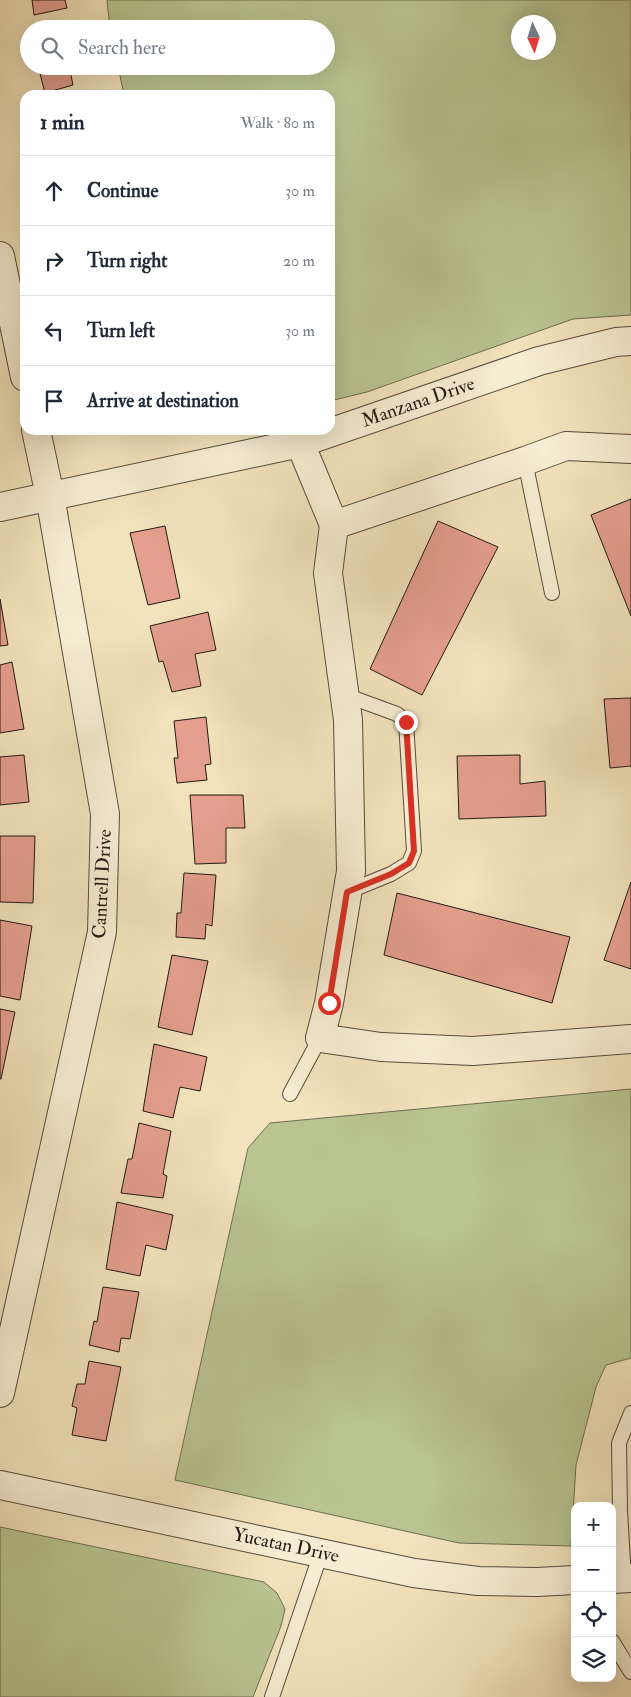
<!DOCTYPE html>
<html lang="en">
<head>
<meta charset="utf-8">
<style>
	:root { --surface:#fff; --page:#f2f2f3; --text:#1f2937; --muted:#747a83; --line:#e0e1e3 }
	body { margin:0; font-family:"IM FELL Double Pica",serif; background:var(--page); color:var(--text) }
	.controls { position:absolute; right:15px; bottom:15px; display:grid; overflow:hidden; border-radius:10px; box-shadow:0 5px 20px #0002 }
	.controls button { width:45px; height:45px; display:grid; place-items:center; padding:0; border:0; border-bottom:1px solid var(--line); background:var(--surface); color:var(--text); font:25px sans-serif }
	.compass { position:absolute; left:511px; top:15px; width:45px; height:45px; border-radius:50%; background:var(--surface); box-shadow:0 5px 20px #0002; rotate:176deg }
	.stop { position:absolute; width:15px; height:15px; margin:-11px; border:4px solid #d93025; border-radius:50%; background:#fff }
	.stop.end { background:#d93025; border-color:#fff; box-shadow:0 1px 5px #0008 }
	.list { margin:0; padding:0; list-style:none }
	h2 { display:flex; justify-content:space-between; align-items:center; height:65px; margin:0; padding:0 20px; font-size:21px }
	h2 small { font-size:16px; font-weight:400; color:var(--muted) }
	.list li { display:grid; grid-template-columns:32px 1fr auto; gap:15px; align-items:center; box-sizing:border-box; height:70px; padding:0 20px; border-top:1px solid var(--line) }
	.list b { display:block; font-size:19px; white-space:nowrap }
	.list em { font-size:16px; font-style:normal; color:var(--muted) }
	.icon { flex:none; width:28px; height:28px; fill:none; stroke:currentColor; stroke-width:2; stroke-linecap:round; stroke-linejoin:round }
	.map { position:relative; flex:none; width:631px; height:1697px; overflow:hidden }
	.search { position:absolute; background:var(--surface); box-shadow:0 5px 20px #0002; left:20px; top:20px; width:315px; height:55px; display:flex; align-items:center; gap:12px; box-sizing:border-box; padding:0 18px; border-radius:28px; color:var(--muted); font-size:19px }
	.panel { position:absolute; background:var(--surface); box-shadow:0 5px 20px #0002; left:20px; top:90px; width:315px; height:345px; border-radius:15px }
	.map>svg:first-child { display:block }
	.green { fill:#b9c491; stroke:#6e6e52; fill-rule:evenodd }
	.building { fill:#e49f8e; stroke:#231913 }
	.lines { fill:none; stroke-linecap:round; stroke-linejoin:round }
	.service-casing { stroke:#574c3d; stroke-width:16 }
	.minor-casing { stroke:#574c3d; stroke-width:30 }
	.tertiary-casing { stroke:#574c3d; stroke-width:30 }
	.service { stroke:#f7edd3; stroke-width:14 }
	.minor { stroke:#f7edd3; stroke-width:28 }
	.tertiary { stroke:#f7edd3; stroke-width:28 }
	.route { stroke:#d93025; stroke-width:6 }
	.labels { text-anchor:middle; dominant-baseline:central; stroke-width:4; stroke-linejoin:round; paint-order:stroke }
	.street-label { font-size:19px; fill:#231913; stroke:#f7edd3 }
</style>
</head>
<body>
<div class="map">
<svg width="631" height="1697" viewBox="0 0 631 1697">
	<rect width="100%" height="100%" fill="#f2e3bc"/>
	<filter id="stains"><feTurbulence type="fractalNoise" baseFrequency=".004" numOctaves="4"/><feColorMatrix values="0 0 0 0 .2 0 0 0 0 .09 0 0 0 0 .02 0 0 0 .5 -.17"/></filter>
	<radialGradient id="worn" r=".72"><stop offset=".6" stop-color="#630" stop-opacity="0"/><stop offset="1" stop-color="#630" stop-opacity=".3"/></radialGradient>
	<!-- green -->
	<g class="green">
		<path d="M107,0h524v315l-58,4 -206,73 -37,9v-306h-206l-6,-29h208v-37h-216zM548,22v30h-30v-30z"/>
		<polygon points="631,1089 631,1358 606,1365 596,1387 576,1465 571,1546 459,1543 175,1480 248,1148 270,1123"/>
		<polygon points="0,1527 264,1582 277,1593 285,1609 281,1626 253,1697 0,1697"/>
	</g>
	<!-- building -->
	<g class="building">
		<polygon points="32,0 65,0 67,8 34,15"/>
		<polygon points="65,25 66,29 48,29"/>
		<polygon points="29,33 29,62 24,35"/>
		<polygon points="38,66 60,66 60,68 69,66 73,85 45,93"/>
		<polygon points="631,499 631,616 591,515"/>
		<polygon points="438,521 498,547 422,695 370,669"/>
		<polygon points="165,526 180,598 148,605 130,533"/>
		<polygon points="0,599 8,645 0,646"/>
		<polygon points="208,612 216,650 195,654 201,686 172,692 163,661 159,662 150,626"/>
		<polygon points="12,662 24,729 0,733 0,665"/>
		<polygon points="631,698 631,766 610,768 604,699"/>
		<polygon points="206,717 211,764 205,765 207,780 177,783 174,758 178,758 174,721"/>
		<polygon points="24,755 29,802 0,805 0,757"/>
		<polygon points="520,755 520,784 545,781 546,816 459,819 457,756"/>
		<polygon points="190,795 243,795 245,828 226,828 226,863 195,864"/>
		<polygon points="0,836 35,836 33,903 0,902"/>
		<polygon points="184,873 216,875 212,926 206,924 205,939 176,937 177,913 181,913"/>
		<polygon points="631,882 631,969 604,960"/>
		<polygon points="397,893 570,937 552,1003 384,955"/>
		<polygon points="0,920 32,926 20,1000 0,996"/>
		<polygon points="172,955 208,961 192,1035 158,1027"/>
		<polygon points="0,1009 15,1012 1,1079 0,1079"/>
		<polygon points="154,1044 207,1057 200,1091 180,1087 173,1118 143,1111"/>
		<polygon points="139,1123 171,1131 163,1174 167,1176 163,1198 121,1193 128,1159 132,1159"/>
		<polygon points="117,1202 173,1215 166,1250 146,1245 140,1276 106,1269"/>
		<polygon points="103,1287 139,1292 130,1339 121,1338 119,1352 89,1345 94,1321 97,1322"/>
		<polygon points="89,1361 121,1367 106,1441 72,1435 77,1408 72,1406 77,1384 85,1384"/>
	</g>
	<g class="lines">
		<!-- service casing -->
		<g class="service-casing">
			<g id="service">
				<polyline points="525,461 552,593"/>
				<polyline points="345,695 397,714 406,722 414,851 409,863 391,874 347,892"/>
				<polyline points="290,1094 320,1038"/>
				<polyline points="624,1579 620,1511 619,1443 631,1413"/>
				<polyline points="612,1641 631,1672"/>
				<polyline points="272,1697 321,1553"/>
			</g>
		</g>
		<!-- minor casing -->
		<g class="minor-casing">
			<g id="minor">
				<polyline points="0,256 25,377"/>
				<polyline points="300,443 334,525 328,573 348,720 351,871 329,1003 320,1038 381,1047 473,1051 631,1039"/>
				<polyline points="0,507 300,443 539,361 616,342 631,341"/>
				<polyline points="334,525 525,461 566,446 631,449"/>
				<polyline points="0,1393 102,932 105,814 50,496 36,430"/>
			</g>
		</g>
		<!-- tertiary casing -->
		<g class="tertiary-casing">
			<g id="tertiary">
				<polyline points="0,1485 414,1573 478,1581 537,1582 575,1580"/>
				<polyline points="612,1579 631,1578"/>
			</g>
		</g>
		<!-- service -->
		<use href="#service" class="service"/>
		<!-- minor -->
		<use href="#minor" class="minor"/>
		<!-- tertiary -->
		<use href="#tertiary" class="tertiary"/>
	</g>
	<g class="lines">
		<!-- route -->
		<polyline class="route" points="329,1003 347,892 391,874 409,863 414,851 406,722"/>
	</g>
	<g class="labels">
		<!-- street labels -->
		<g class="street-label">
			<text transform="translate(418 402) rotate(-19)">Manzana Drive</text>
			<text transform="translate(102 884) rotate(-87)">Cantrell Drive</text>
			<text transform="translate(286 1545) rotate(12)">Yucatan Drive</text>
		</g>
	</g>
	<rect width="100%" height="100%" filter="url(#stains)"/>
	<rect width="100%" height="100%" fill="url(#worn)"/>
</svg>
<div class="controls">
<button>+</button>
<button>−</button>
<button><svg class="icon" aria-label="locate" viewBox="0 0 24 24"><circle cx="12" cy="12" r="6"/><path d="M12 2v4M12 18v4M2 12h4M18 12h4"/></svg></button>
<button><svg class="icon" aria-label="layers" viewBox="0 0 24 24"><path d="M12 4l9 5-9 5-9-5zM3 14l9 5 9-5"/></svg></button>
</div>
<svg class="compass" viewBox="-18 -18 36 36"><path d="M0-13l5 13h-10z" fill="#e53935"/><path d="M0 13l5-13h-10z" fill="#747a83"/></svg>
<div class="stop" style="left:329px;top:1003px"></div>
<div class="stop end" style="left:406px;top:722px"></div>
<div class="search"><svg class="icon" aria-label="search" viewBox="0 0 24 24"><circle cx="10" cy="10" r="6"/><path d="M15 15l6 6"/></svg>Search here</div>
<section class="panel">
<h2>1 min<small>Walk · 80 m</small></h2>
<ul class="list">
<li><svg class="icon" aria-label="ahead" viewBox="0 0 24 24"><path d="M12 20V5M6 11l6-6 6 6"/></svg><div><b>Continue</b></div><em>30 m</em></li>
<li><svg class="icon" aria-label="right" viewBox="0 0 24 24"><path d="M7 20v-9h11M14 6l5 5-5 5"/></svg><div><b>Turn right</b></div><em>20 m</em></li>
<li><svg class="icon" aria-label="left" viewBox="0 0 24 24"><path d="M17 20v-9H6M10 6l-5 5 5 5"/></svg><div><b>Turn left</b></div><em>30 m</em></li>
<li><svg class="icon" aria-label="arrive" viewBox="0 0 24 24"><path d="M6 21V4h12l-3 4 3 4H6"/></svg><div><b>Arrive at destination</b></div></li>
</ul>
</section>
</div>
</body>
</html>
